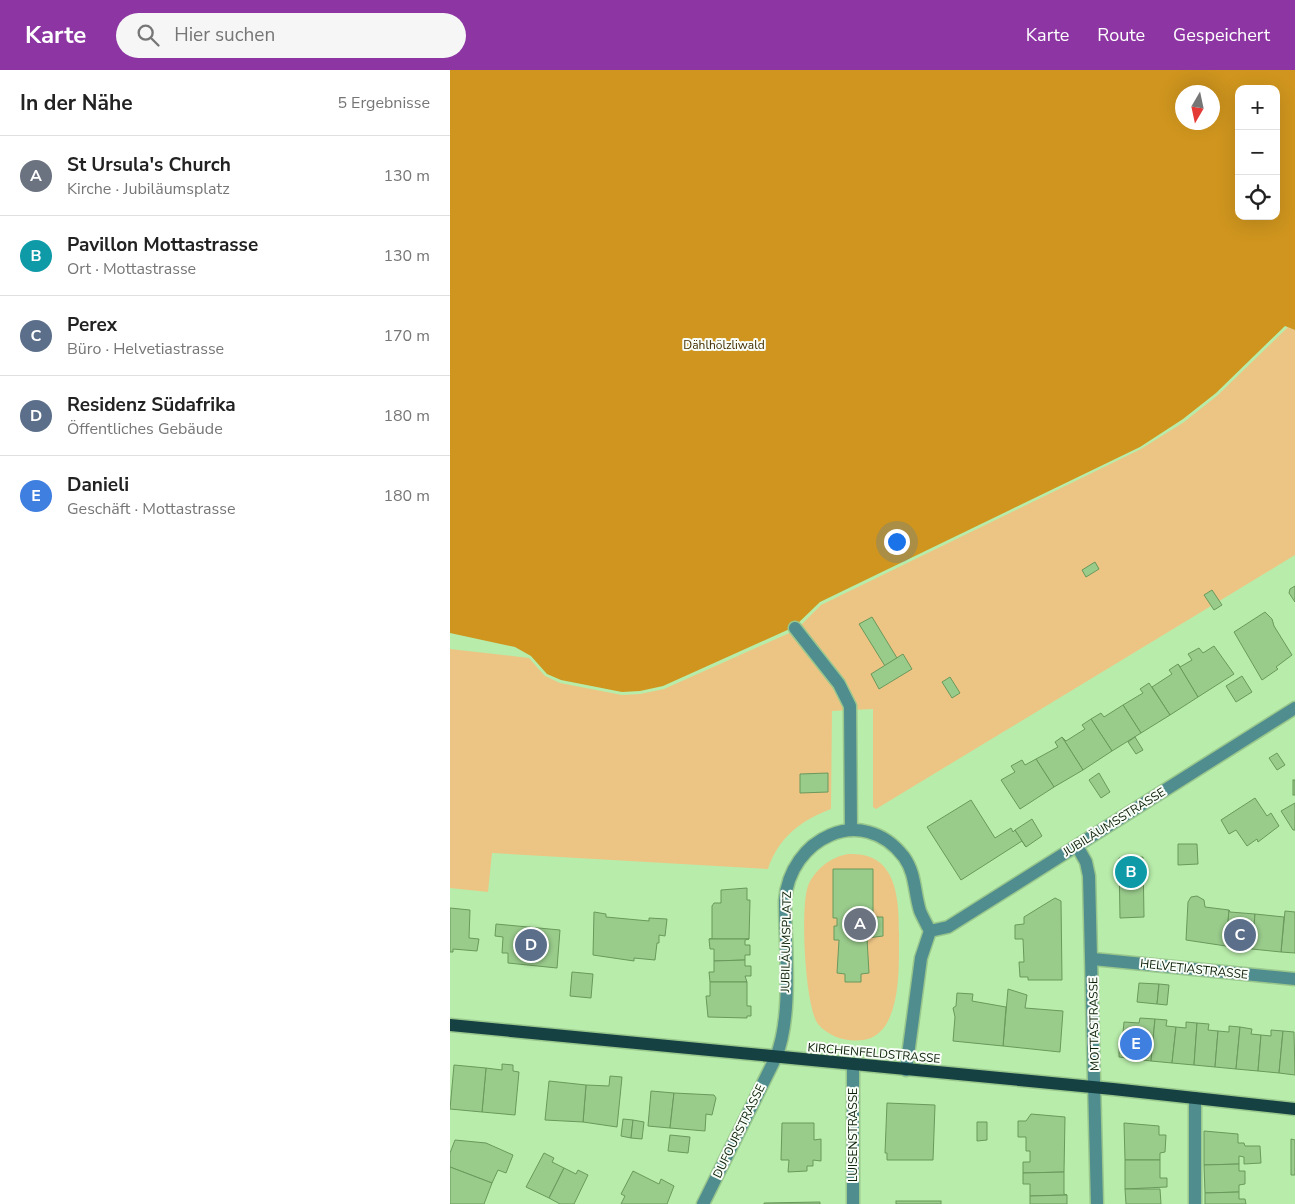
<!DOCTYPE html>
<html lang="de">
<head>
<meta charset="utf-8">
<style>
	:root { --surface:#fff; --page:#f6f6f6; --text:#222; --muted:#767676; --line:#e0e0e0; --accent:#8d36a3 }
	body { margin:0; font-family:"Nunito Sans",sans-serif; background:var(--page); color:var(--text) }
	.controls { position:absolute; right:15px; top:15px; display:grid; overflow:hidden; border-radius:10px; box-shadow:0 5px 20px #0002 }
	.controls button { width:45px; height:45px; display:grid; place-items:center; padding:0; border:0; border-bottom:1px solid var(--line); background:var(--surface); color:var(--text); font:25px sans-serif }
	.compass { position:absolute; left:725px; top:15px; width:45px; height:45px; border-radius:50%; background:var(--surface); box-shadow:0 5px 20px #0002; rotate:189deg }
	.you { position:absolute; left:446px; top:471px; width:18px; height:18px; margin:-12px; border:4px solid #fff; border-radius:50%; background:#1a73e8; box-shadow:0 0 0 8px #1a73e833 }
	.badge { display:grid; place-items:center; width:32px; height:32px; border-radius:50%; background:var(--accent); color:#fff; font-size:16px; font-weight:700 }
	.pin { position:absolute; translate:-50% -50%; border:2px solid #fff; box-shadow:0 1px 5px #0006 }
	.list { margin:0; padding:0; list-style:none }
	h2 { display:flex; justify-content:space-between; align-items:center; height:65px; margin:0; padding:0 20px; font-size:21px }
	h2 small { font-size:16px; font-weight:400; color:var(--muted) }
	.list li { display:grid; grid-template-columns:32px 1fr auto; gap:15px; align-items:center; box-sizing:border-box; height:80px; padding:0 20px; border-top:1px solid var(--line) }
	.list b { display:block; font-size:19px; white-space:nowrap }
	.list p { margin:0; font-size:16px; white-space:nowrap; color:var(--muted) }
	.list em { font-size:16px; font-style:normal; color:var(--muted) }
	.icon { flex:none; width:28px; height:28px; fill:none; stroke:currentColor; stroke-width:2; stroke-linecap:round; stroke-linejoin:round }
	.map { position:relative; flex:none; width:845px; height:1134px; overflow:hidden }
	header { display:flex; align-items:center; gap:30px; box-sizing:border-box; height:70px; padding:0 25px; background:var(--accent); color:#fff }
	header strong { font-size:24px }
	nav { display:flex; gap:28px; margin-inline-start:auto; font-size:18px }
	.search { width:350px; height:45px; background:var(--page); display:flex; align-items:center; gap:12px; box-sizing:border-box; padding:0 18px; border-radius:28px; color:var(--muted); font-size:19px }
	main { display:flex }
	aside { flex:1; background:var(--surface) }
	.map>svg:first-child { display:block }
	.green { fill:#ecc585 }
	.forest { fill:#cf951e; fill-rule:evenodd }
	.building { fill:#99cb8b; stroke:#69995b }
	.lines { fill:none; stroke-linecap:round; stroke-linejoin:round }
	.minor-casing { stroke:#99c78c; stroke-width:15 }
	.major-casing { stroke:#99c78c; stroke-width:15 }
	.minor { stroke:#508d8f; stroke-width:12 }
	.major { stroke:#154143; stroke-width:12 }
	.labels { text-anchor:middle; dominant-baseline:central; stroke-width:4; stroke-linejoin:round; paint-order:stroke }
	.park-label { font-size:12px; fill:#442d00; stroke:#f8fef7 }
	.street-label { font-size:12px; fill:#0a1d05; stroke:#f8fef7 }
</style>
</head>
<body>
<header>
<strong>Karte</strong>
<div class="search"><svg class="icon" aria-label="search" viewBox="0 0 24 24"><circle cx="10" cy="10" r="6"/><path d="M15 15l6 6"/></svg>Hier suchen</div>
<nav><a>Karte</a><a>Route</a><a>Gespeichert</a></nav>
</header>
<main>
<aside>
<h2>In der Nähe<small>5 Ergebnisse</small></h2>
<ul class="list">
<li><span class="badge" style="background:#6b7280">A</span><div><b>St Ursula's Church</b><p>Kirche · Jubiläumsplatz</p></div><em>130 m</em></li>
<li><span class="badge" style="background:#0f9aa8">B</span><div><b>Pavillon Mottastrasse</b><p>Ort · Mottastrasse</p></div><em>130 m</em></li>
<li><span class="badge" style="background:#5c6f8a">C</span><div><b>Perex</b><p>Büro · Helvetiastrasse</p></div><em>170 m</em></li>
<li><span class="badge" style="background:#5c6f8a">D</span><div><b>Residenz Südafrika</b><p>Öffentliches Gebäude</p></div><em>180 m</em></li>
<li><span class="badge" style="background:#3f7fe0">E</span><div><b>Danieli</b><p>Geschäft · Mottastrasse</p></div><em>180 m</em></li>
</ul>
</aside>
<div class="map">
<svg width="845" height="1134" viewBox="0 0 845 1134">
	<rect width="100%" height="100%" fill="#b8ecaa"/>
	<!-- green -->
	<g class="green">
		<path d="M838,257l7,3v225l-419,254 -3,-2v-98l-41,2 -1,98c-30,11 -53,29 -63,60l-276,-16 -4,39 -38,-4v-239l79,9 16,18 15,7 62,12 18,-1 24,-5 132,-59 25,-25 320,-156 43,-27 34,-27z"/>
		<path d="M398,784c54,-3 51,54 51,91 0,25 0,56 -12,78 -5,9 -14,16 -24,17 -17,2 -34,-3 -45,-16 -13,-17 -18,-117 -10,-138 7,-17 23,-29 40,-32z"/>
	</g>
	<!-- forest -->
	<path class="forest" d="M0,0h845v260l-10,-4 -69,67 -33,26 -43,28 -320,155 -26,25 -131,59 -23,5 -18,1 -61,-12 -14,-6 -16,-18 -16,-9 -65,-14zM789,19h37v127h-37zM732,22h30v30h-30z"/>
	<!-- building -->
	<g class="building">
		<polygon points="645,492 649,499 636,507 632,500"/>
		<polygon points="845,516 845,532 839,523 840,519"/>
		<polygon points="762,520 772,535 764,540 754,525"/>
		<polygon points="815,542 822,549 824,556 842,585 826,597 828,599 812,610 784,562"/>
		<polygon points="422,547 447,588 435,596 409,554"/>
		<polygon points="764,576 784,604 748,627 728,594 730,597 742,590 738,584 749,578 753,583"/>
		<polygon points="453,584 462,599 429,619 421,604"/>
		<polygon points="728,594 748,627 720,645 702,617 722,604 719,600"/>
		<polygon points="792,606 802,622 786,632 776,616"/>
		<polygon points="500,607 510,623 502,628 492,612"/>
		<polygon points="699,613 720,645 691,663 673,635 693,623 690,619"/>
		<polygon points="673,635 691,663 662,681 641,649 651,643 654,647"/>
		<polygon points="641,649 662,681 633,700 612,667 616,671 635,659 632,655"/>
		<polygon points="612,667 633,700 604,717 586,689 608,677 605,672"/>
		<polygon points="685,667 693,680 686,684 678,672"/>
		<polygon points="827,683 835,695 827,700 819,688"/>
		<polygon points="586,689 604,717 570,739 551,710 565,702 561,696 572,690 575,695"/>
		<polygon points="378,703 378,722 350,723 350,704"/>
		<polygon points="649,703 660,722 651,728 639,710"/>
		<rect x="843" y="710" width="2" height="15"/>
		<polygon points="805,728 817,746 821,743 829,756 808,772 807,769 797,776 786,760 779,764 771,750"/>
		<polygon points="521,730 545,768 561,758 563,762 565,760 576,777 572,771 511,810 477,757"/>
		<polygon points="845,733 845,760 843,760 831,741"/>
		<polygon points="582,749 592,766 576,777 565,760"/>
		<polygon points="728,774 747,774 748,794 728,795"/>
		<polygon points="693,787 694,847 670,848 669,788"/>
		<polygon points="383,799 423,799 423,847 433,847 433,866 417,868 419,903 411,904 411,912 395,912 395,904 387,903 389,870 384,870 384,856 387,856 387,848 383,848"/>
		<polygon points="297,818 297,830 300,830 299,869 259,869 262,869 262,836 264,833 271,833 271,820"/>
		<polygon points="747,826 754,830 755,837 779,840 776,876 736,870 738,832 741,827"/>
		<polygon points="605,828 611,831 612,910 578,910 578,907 570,907 569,892 574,892 573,869 565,869 565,855 574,854 574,847"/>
		<polygon points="0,838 20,840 19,868 29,869 27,881 3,879 3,882 0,882"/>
		<polygon points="779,840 780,842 805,844 802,879 776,876"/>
		<polygon points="835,841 845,842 845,883 831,882"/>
		<polygon points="144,842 156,844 156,847 199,851 199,848 217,849 215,866 209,865 209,873 207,873 205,890 184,888 184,891 143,885"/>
		<polygon points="805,844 834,847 831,882 802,879"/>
		<polygon points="46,854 110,860 107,898 58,893 58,883 52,883 53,867 45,866"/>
		<polygon points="259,869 299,869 295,870 295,875 300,875 300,885 295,885 295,890 264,891 264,879 260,879"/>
		<polygon points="295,890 295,896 301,896 301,906 295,906 297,912 260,912 259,902 264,902 264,891"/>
		<polygon points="122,902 143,904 141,928 120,926"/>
		<polygon points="260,912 297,912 297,936 301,936 301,946 297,946 297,948 258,947 256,926 260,926"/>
		<polygon points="689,913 709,914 707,934 687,932"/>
		<polygon points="709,914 719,915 717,935 707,934"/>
		<polygon points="558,919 577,925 575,938 613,941 610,982 553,976"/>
		<polygon points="507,923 523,924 522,931 556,937 553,976 503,971 505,947 503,938 506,936"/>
		<polygon points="690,948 705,949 701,991 669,987 669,972 672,973 674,952 689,953"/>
		<polygon points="705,949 717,950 716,956 726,957 722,993 701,991"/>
		<polygon points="736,952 747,953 744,995 722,993 726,957 736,958"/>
		<polygon points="747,953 759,954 758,960 768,961 765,997 744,995"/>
		<polygon points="779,956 790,957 786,999 765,997 768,961 779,962"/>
		<polygon points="790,957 802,959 801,964 811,965 808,1001 786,999"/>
		<polygon points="821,960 833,961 829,1003 808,1001 811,965 821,966"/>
		<polygon points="833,961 844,962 845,1005 829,1003"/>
		<polygon points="52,994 63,995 63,1001 69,1002 65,1045 32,1042 36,998 52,1000"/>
		<polygon points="4,995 36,998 32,1042 0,1039"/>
		<polygon points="160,1006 172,1007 167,1057 133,1052 136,1015 159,1016"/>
		<polygon points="99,1011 136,1015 133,1052 95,1050"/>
		<polygon points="201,1021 224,1023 220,1058 198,1056"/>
		<polygon points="224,1023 264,1025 266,1028 262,1045 256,1044 255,1061 220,1058"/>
		<polygon points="437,1033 485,1035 483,1090 437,1090 437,1083 435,1083"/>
		<polygon points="581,1044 615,1047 614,1102 573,1103 573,1092 580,1092 580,1081 576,1081 576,1067 568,1067 568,1051 576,1051"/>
		<polygon points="173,1049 183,1050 181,1068 171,1066"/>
		<polygon points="183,1050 194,1052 192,1069 181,1068"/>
		<polygon points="527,1052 537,1052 537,1070 527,1071"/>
		<polygon points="332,1053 364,1053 364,1070 371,1069 371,1091 363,1090 363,1096 357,1096 357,1101 338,1102 339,1090 331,1090"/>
		<polygon points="674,1053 709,1056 709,1065 716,1065 715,1082 710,1083 710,1090 675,1090"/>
		<polygon points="754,1061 788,1064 788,1073 794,1073 795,1076 810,1076 811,1093 794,1094 794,1087 789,1086 789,1094 754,1095"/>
		<polygon points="220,1065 240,1067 238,1083 218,1081"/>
		<polygon points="841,1069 845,1070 845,1105 841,1105"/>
		<polygon points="5,1070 36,1073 63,1085 56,1103 48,1100 42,1113 0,1097 0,1083"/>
		<polygon points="94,1083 104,1088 102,1092 114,1098 99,1128 76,1117"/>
		<polygon points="675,1090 710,1090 710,1108 717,1108 717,1117 675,1119"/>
		<polygon points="789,1094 789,1101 795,1101 795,1114 789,1115 789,1122 755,1123 754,1095"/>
		<polygon points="0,1097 42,1113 34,1134 0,1134"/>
		<polygon points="114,1098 126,1104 128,1100 138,1105 124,1134 110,1134 99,1128"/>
		<polygon points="183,1101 209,1114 211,1109 224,1116 217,1134 171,1134 175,1126 171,1124"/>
		<polygon points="614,1102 614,1124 617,1125 580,1126 580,1114 573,1114 573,1103"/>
		<polygon points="675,1119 710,1119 711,1134 676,1134"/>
		<polygon points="789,1122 789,1129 795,1129 796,1134 755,1134 755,1123"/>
		<polygon points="617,1125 617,1134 580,1134 580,1126"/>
		<rect x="446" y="1131" width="45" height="3"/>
		<polygon points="370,1132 370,1134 314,1134 314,1133"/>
	</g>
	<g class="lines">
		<!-- minor casing -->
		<g class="minor-casing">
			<g id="minor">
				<polyline points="345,558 389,614 400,636 401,760"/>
				<polyline points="627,776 636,792 639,806 647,1134"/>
				<polyline points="480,861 498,857 845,638"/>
				<polyline points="643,889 845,909"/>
				<polyline points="403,995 403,1134"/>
				<polyline points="745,1028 745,1134"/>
				<path d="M253,1134l73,-147c17,-42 9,-109 9,-156 4,-62 77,-99 119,-44 12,17 10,35 16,54 3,7 7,14 10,20l-9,27 -15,112"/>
			</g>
		</g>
		<!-- major casing -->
		<g class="major-casing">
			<polyline id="major" points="0,955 663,1019 845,1039"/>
		</g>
		<!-- minor -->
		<use href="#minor" class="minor"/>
		<!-- major -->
		<use href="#major" class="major"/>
	</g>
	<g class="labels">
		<!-- park labels -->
		<g class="park-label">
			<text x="274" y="275">Dählhölzliwald</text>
		</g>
		<!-- street labels -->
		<g class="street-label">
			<text transform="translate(664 752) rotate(-32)">JUBILÄUMSSTRASSE</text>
			<text transform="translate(336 872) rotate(-89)">JUBILÄUMSPLATZ</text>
			<text transform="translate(744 899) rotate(6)">HELVETIASTRASSE</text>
			<text transform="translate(644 954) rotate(-91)">MOTTASTRASSE</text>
			<text transform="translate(424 983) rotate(5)">KIRCHENFELDSTRASSE</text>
			<text transform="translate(289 1061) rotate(-64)">DUFOURSTRASSE</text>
			<text transform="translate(403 1065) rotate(-90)">LUISENSTRASSE</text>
		</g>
	</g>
</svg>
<div class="controls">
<button>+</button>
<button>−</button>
<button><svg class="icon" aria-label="locate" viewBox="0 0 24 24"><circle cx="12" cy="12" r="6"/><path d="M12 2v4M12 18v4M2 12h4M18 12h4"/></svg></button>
</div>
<svg class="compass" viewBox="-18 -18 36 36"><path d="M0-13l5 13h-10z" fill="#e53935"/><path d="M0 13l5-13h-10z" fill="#767676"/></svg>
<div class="you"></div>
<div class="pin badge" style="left:410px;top:854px;background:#6b7280">A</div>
<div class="pin badge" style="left:681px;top:802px;background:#0f9aa8">B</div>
<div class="pin badge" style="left:790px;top:865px;background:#5c6f8a">C</div>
<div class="pin badge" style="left:81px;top:875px;background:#5c6f8a">D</div>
<div class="pin badge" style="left:686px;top:974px;background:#3f7fe0">E</div>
</div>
</main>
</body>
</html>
